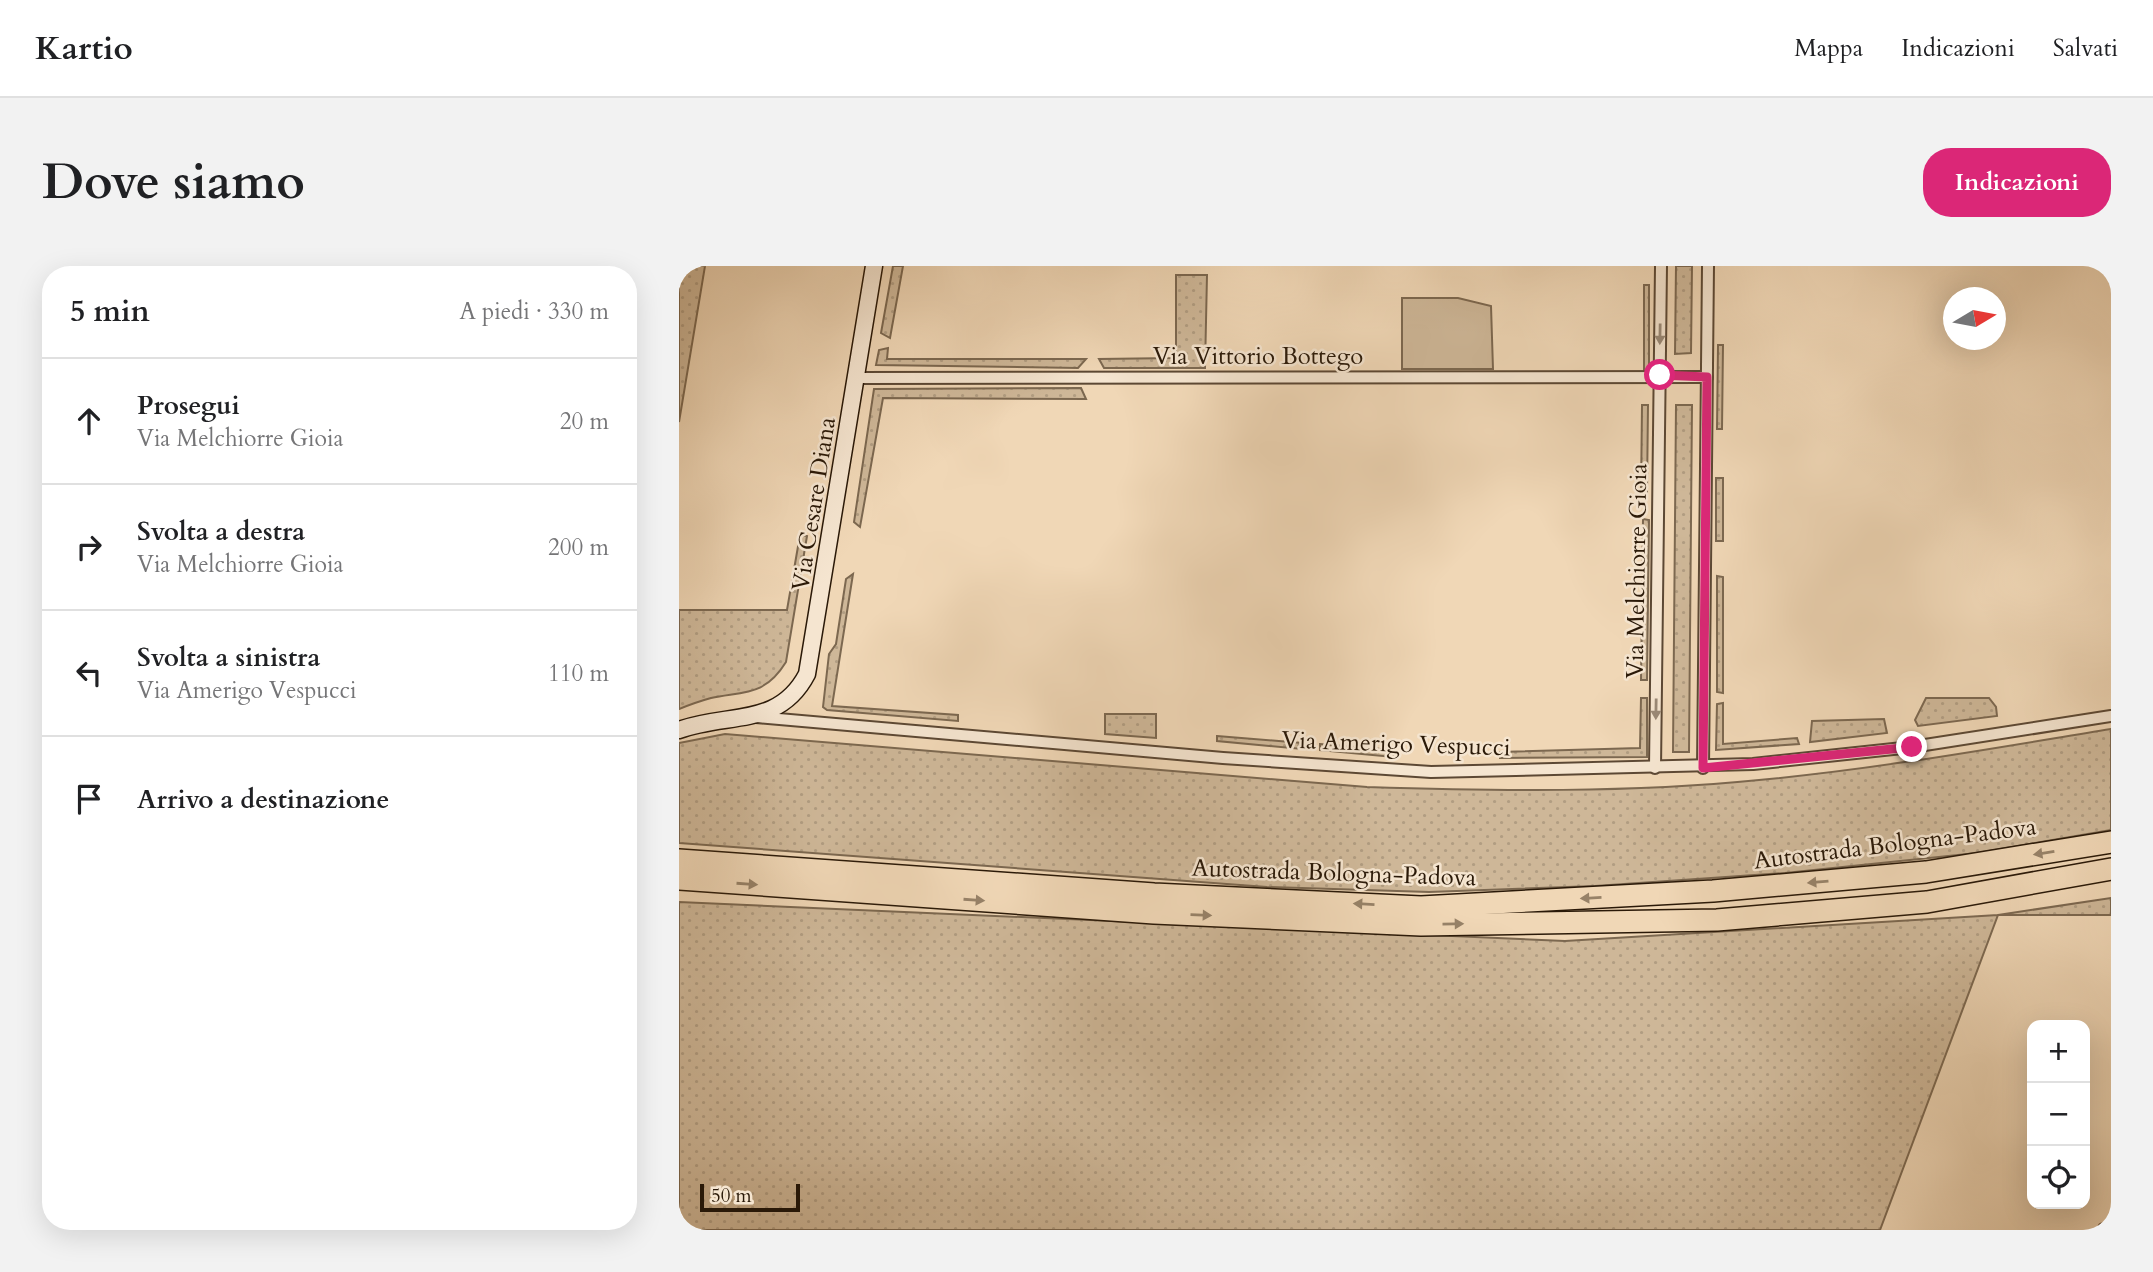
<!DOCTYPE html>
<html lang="it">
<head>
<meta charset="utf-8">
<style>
	:root { --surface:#fff; --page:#f2f2f2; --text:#202124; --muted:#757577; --line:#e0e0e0; --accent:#db2777 }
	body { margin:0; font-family:Cardo,serif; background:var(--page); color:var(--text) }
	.controls { position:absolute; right:21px; bottom:21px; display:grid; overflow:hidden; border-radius:14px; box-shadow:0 7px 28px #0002 }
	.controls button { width:63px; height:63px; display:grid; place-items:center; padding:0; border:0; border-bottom:2px solid var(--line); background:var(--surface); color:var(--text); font:35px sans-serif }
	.compass { position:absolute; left:1264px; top:21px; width:63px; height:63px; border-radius:50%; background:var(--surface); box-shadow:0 7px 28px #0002; rotate:80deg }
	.scale { position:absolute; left:21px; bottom:18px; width:100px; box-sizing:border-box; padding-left:7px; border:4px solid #2a1908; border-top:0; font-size:19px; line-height:24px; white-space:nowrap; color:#2a1908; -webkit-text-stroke:5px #f5e5d0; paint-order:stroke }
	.stop { position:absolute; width:21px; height:21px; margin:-16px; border:5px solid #db2777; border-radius:50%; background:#fff }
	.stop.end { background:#db2777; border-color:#fff; box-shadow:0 2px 7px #0008 }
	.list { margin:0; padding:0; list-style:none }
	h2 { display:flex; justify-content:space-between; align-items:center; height:91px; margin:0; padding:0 28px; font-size:30px }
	h2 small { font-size:23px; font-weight:400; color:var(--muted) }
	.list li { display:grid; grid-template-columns:46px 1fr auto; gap:21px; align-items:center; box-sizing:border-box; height:126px; padding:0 28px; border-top:2px solid var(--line) }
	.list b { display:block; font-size:26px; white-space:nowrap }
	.list p { margin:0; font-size:23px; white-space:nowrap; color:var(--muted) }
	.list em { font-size:23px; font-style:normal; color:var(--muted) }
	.icon { flex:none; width:38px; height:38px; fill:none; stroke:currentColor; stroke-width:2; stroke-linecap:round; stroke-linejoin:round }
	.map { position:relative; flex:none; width:1432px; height:964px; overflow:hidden; border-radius:28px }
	header { display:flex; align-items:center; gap:42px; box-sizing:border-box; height:98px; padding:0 35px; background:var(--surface); border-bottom:2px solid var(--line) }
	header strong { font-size:33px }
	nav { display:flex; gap:38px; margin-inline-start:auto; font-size:24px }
	.intro { display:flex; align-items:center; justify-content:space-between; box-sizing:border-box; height:168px; padding:0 42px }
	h1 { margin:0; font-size:49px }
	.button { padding:18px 32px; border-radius:28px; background:var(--accent); color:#fff; font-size:24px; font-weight:700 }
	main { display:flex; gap:42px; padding:0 42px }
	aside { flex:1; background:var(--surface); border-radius:28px; box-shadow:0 7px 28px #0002 }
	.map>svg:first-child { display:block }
	.grass { fill:url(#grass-dots); stroke:#7c6850; stroke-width:2 }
	.park { fill:#ceb798; stroke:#7c6850; stroke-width:2 }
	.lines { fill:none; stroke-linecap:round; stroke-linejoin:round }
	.lane-casing { stroke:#5c4834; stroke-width:9 }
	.street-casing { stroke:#5c4834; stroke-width:14 }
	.secondary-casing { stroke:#2a1908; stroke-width:19 }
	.highway-casing { stroke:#2a1908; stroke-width:24 }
	.lane { stroke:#f5e5d0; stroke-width:5 }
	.street { stroke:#f5e5d0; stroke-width:10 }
	.secondary { stroke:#f5e5d0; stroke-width:16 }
	.highway { stroke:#f0d7b6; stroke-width:21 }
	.oneway { fill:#9a8976 }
	.oneway2 { fill:#978268 }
	.route { stroke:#db2777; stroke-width:9 }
	.labels { text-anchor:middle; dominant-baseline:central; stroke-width:5; stroke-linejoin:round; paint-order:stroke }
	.street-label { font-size:24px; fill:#2a1908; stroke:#f5e5d0 }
</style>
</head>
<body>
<header>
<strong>Kartio</strong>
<nav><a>Mappa</a><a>Indicazioni</a><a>Salvati</a></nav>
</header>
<div class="intro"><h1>Dove siamo</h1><a class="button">Indicazioni</a></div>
<main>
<aside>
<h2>5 min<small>A piedi · 330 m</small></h2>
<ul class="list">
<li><svg class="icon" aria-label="ahead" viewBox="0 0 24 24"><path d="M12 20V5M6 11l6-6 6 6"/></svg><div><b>Prosegui</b><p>Via Melchiorre Gioia</p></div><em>20 m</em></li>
<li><svg class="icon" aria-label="right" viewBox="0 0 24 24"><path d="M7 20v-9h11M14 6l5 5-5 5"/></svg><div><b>Svolta a destra</b><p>Via Melchiorre Gioia</p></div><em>200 m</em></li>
<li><svg class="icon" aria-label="left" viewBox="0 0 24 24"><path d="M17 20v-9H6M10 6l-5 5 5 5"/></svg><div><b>Svolta a sinistra</b><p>Via Amerigo Vespucci</p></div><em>110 m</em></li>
<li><svg class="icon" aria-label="arrive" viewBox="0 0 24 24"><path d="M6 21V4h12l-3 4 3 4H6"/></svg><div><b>Arrivo a destinazione</b></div></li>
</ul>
</aside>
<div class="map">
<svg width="1432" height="964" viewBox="0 0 1432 964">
	<defs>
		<pattern id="grass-dots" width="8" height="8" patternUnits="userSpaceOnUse" patternTransform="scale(1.75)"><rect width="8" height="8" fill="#ceb798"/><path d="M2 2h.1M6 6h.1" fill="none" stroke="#b19d82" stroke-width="1.8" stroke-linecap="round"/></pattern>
	</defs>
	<rect width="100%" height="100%" fill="#f0d7b6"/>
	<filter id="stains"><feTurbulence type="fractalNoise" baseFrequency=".00286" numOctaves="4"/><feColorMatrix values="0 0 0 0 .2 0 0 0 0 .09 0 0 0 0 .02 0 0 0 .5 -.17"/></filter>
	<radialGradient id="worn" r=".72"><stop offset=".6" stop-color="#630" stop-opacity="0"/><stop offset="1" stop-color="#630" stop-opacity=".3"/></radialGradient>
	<!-- grass -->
	<g class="grass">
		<polygon points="0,0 26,0 0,156"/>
		<polygon points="214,0 224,0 211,72 202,67"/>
		<polygon points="997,0 1013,0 1012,87 996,88"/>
		<polygon points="497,9 528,9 526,102 425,102 420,93 497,92"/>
		<rect x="965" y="19" width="5" height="86"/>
		<polygon points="1039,79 1044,79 1043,163 1038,163"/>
		<polygon points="209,82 208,93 407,93 399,102 197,99 200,84"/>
		<polygon points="402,122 407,133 204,132 181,261 175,256 195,123"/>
		<polygon points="963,139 969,139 968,227 962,228"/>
		<polygon points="997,139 1013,139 1010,486 994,486"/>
		<rect x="1037" y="212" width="7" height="63"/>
		<polygon points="964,253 970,254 968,414 962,414"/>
		<path d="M121,269l7,1 -21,126c-21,34 -41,29 -75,36 -11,3 -22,7 -32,11v-99h108z"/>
		<polygon points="174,308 153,440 279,449 279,455 148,444 144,441 150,388 157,378 167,313"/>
		<polygon points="1038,310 1044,311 1044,427 1038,426"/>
		<polygon points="962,432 968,432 968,491 821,492 821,486 961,482"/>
		<polygon points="1247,432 1310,432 1317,441 1318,450 1239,460 1236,454"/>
		<polygon points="1044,437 1044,478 1118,472 1120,478 1037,484 1038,438"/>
		<polygon points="426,448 477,448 477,472 426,468"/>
		<polygon points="1205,453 1208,467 1131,476 1133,455"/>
		<path d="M1432,463v101l-134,23 -192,20 -190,13 -166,6 -162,-5 -588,-44v-100l46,-9 642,53c130,4 262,6 392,-7 118,-11 235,-32 352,-51z"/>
		<polygon points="538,470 623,477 623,483 538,475"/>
		<polygon points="641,478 714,484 714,491 641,484"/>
		<polygon points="1432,632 1432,649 1319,649 1201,964 0,964 0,636 886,675 1319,649"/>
	</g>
	<!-- park -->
	<polygon class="park" points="723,32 779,32 812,40 814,103 723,103"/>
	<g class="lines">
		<!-- lane casing -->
		<g class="lane-casing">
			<polyline id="lane" points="1423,961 1430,964"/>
		</g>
		<!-- street casing -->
		<g class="street-casing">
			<g id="street">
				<polyline points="178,112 1028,111"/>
				<polyline points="77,451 544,492 752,506 1074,498 1233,481 1432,450"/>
				<polyline points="976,502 982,0"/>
				<polyline points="1024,502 1029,0"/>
			</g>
		</g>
		<!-- secondary casing -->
		<g class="secondary-casing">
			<path id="secondary" d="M0,464c49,-18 100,-2 128,-56l67,-408"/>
		</g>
		<!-- highway casing -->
		<g class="highway-casing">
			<g id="highway">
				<polyline points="0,594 475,628 742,641 1034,625 1247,606 1432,576"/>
				<polyline points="0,613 475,647 742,659 1038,654 1248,636 1432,603"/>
			</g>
		</g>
		<!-- lane -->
		<use href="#lane" class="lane"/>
		<!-- street -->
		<use href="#street" class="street"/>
		<!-- secondary -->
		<use href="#secondary" class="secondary"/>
		<!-- highway -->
		<use href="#highway" class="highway"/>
	</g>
	<!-- one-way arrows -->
	<defs><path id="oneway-solid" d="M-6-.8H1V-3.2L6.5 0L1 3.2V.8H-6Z" transform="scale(1.75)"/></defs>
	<g class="oneway">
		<use href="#oneway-solid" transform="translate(981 68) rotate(91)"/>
		<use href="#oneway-solid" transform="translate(977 443) rotate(91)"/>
	</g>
	<g class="oneway2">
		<use href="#oneway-solid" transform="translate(1365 587) rotate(171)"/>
		<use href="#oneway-solid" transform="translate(1139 616) rotate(175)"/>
		<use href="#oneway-solid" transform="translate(68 618) rotate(4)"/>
		<use href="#oneway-solid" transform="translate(912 632) rotate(177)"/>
		<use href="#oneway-solid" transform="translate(295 634) rotate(4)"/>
		<use href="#oneway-solid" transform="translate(685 638) rotate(-177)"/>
		<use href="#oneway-solid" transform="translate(522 649) rotate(2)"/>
		<use href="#oneway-solid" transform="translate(774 658) rotate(-1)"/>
	</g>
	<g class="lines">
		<!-- route -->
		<polyline class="route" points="981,109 1028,111 1024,502 1233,481"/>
	</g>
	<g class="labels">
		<!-- street labels -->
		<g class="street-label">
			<text x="579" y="90">Via Vittorio Bottego</text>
			<text transform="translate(135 238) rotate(-81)">Via Cesare Diana</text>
			<text transform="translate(958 305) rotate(-89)">Via Melchiorre Gioia</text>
			<text transform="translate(717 478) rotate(2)">Via Amerigo Vespucci</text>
			<text transform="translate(1216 578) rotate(-7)">Autostrada Bologna-Padova</text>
			<text transform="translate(655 607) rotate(2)">Autostrada Bologna-Padova</text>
		</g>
	</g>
	<rect width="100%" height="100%" filter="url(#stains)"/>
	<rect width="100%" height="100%" fill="url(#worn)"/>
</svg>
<div class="controls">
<button>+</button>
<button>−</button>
<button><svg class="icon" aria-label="locate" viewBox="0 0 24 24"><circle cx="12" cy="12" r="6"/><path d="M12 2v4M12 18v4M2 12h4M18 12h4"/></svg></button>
</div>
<svg class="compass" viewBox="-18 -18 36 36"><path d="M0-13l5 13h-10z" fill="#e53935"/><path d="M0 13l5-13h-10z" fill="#757577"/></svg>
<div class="scale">50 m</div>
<div class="stop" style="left:981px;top:109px"></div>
<div class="stop end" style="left:1233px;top:481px"></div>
</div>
</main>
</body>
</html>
